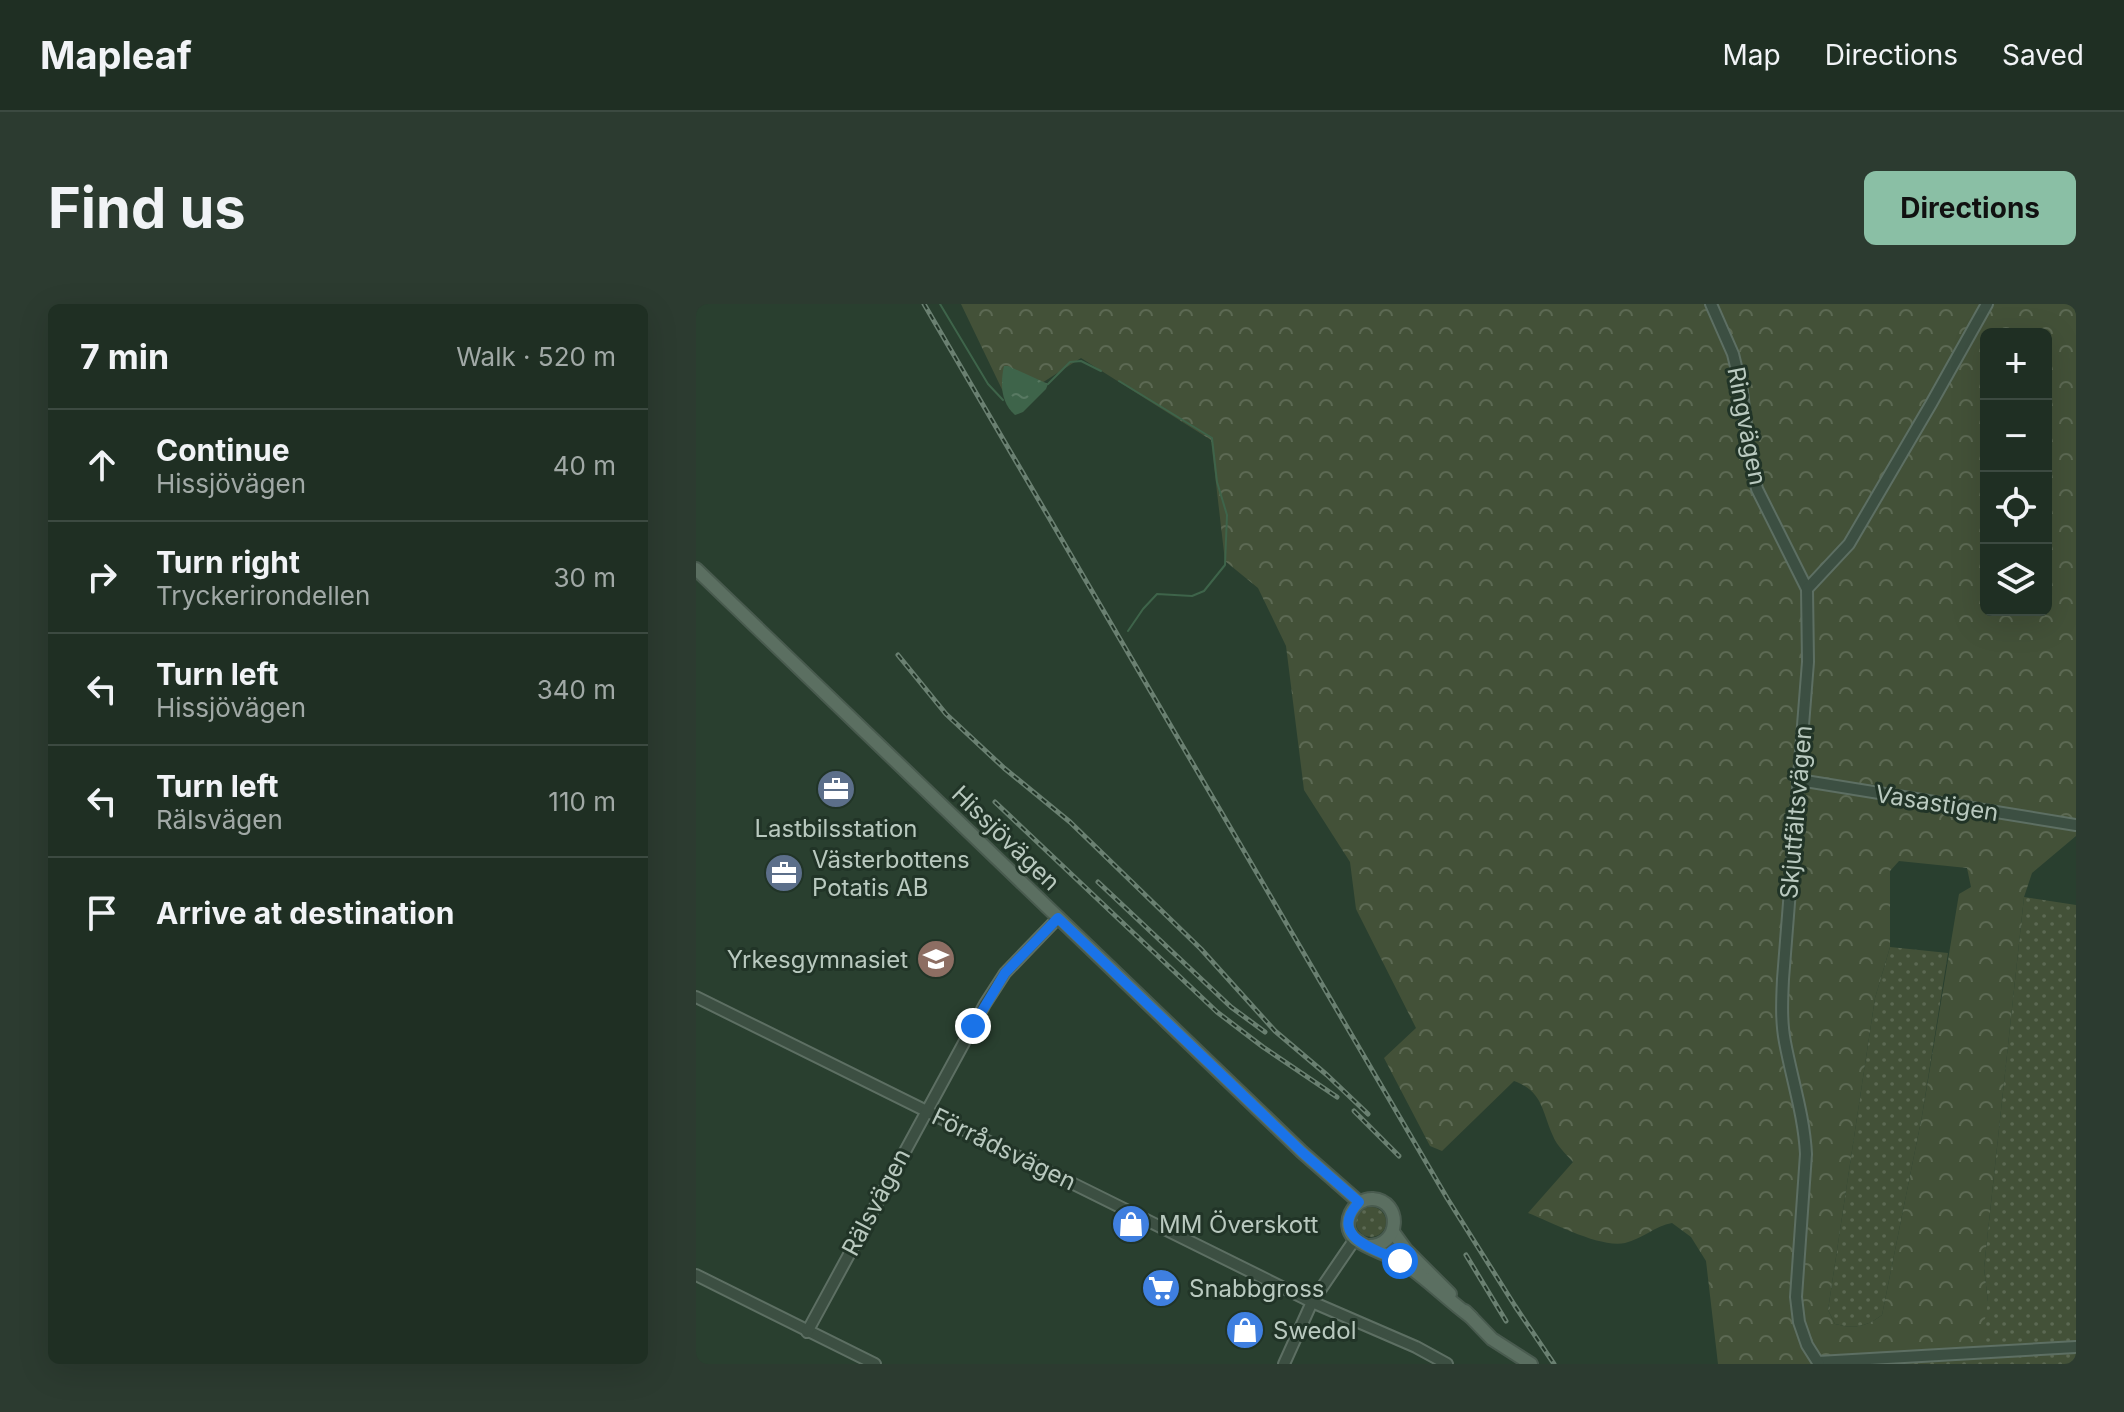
<!DOCTYPE html>
<html lang="en">
<head>
<meta charset="utf-8">
<style>
	:root { --surface:#1f2f23; --page:#2c3b30; --text:#f1f3f6; --muted:#a1a9a6; --line:#3c4a41; --accent:#8abfa5 }
	body { margin:0; font-family:Inter,sans-serif; background:var(--page); color:var(--text) }
	.controls { position:absolute; right:24px; top:24px; display:grid; overflow:hidden; border-radius:12px; box-shadow:0 8px 32px #0002 }
	.controls button { width:72px; height:72px; display:grid; place-items:center; padding:0; border:0; border-bottom:2px solid var(--line); background:var(--surface); color:var(--text); font:40px sans-serif }
	.stop { position:absolute; width:24px; height:24px; margin:-18px; border:6px solid #1a73e8; border-radius:50%; background:#fff }
	.stop.end { background:#1a73e8; border-color:#fff; box-shadow:0 2px 8px #0008 }
	.list { margin:0; padding:0; list-style:none }
	h2 { display:flex; justify-content:space-between; align-items:center; height:104px; margin:0; padding:0 32px; font-size:34px }
	h2 small { font-size:26px; font-weight:400; color:var(--muted) }
	.list li { display:grid; grid-template-columns:52px 1fr auto; gap:24px; align-items:center; box-sizing:border-box; height:112px; padding:0 32px; border-top:2px solid var(--line) }
	.list b { display:block; font-size:30px; white-space:nowrap }
	.list p { margin:0; font-size:26px; white-space:nowrap; color:var(--muted) }
	.list em { font-size:26px; font-style:normal; color:var(--muted) }
	.icon { flex:none; width:44px; height:44px; fill:none; stroke:currentColor; stroke-width:2; stroke-linecap:round; stroke-linejoin:round }
	.map { position:relative; flex:none; width:1380px; height:1060px; overflow:hidden; border-radius:12px }
	header { display:flex; align-items:center; gap:48px; box-sizing:border-box; height:112px; padding:0 40px; background:var(--surface); border-bottom:2px solid var(--line) }
	header strong { font-size:38px }
	nav { display:flex; gap:44px; margin-inline-start:auto; font-size:28px }
	.intro { display:flex; align-items:center; justify-content:space-between; box-sizing:border-box; height:192px; padding:0 48px }
	h1 { margin:0; font-size:56px }
	.button { padding:20px 36px; border-radius:12px; background:var(--accent); color:#111; font-size:28px; font-weight:700 }
	main { display:flex; gap:48px; padding:0 48px }
	aside { flex:1; background:var(--surface); border-radius:12px; box-shadow:0 8px 32px #0002 }
	.map>svg:first-child { display:block }
	.grass { fill:url(#grass-dots) }
	.forest { fill:url(#forest-crowns); fill-rule:evenodd }
	.water { fill:url(#water-ripples) }
	.lines { fill:none; stroke-linecap:round; stroke-linejoin:round }
	.stream { stroke:#3e644a; stroke-width:2 }
	.minor-casing { stroke:#5d6f63; stroke-width:14 }
	.major-casing { stroke:#495b4f; stroke-width:16 }
	.minor { stroke:#3c4f42; stroke-width:10 }
	.major { stroke:#5b6f61; stroke-width:12 }
	.rail-casing { stroke:#6a8071; stroke-width:5 }
	.rail { stroke:#213427; stroke-width:2; stroke-dasharray:6; stroke-linecap:butt }
	.route { stroke:#1a73e8; stroke-width:10 }
	.labels { text-anchor:middle; dominant-baseline:central; stroke-width:6; stroke-linejoin:round; paint-order:stroke }
	.street-label { font-size:24px; fill:#b9c9bf; stroke:#213427 }
	.poi-label { font-size:24px; fill:#b9c9bf; stroke:#213427; text-anchor:start }
</style>
</head>
<body>
<header>
<strong>Mapleaf</strong>
<nav><a>Map</a><a>Directions</a><a>Saved</a></nav>
</header>
<div class="intro"><h1>Find us</h1><a class="button">Directions</a></div>
<main>
<aside>
<h2>7 min<small>Walk · 520 m</small></h2>
<ul class="list">
<li><svg class="icon" aria-label="ahead" viewBox="0 0 24 24"><path d="M12 20V5M6 11l6-6 6 6"/></svg><div><b>Continue</b><p>Hissjövägen</p></div><em>40 m</em></li>
<li><svg class="icon" aria-label="right" viewBox="0 0 24 24"><path d="M7 20v-9h11M14 6l5 5-5 5"/></svg><div><b>Turn right</b><p>Tryckerirondellen</p></div><em>30 m</em></li>
<li><svg class="icon" aria-label="left" viewBox="0 0 24 24"><path d="M17 20v-9H6M10 6l-5 5 5 5"/></svg><div><b>Turn left</b><p>Hissjövägen</p></div><em>340 m</em></li>
<li><svg class="icon" aria-label="left" viewBox="0 0 24 24"><path d="M17 20v-9H6M10 6l-5 5 5 5"/></svg><div><b>Turn left</b><p>Rälsvägen</p></div><em>110 m</em></li>
<li><svg class="icon" aria-label="arrive" viewBox="0 0 24 24"><path d="M6 21V4h12l-3 4 3 4H6"/></svg><div><b>Arrive at destination</b></div></li>
</ul>
</aside>
<div class="map">
<svg width="1380" height="1060" viewBox="0 0 1380 1060">
	<defs>
		<pattern id="grass-dots" width="8" height="8" patternUnits="userSpaceOnUse" patternTransform="scale(2)"><rect width="8" height="8" fill="#435138"/><path d="M2 2h.1M6 6h.1" fill="none" stroke="#5c6953" stroke-width="1.8" stroke-linecap="round"/></pattern>
		<pattern id="forest-crowns" width="20" height="18" patternUnits="userSpaceOnUse" patternTransform="scale(2)"><rect width="20" height="18" fill="#435138"/><path d="M2 6a3 3 0 1 1 6 0M12 15a3 3 0 1 1 6 0" fill="none" stroke="#5c6953"/></pattern>
		<pattern id="water-ripples" width="26" height="14" patternUnits="userSpaceOnUse" patternTransform="scale(2)"><rect width="26" height="14" fill="#3e644a"/><path d="M2 4q2-2 4 0t4 0M15 11q2-2 4 0t4 0" fill="none" stroke="#587962"/></pattern>
	</defs>
	<rect width="100%" height="100%" fill="#293f2f"/>
	<!-- grass -->
	<g class="grass">
		<polygon points="1328,593 1380,601 1380,1060 1123,1060 1292,998 1288,964"/>
		<path d="M1194,643l58,6 -26,163 -40,199c-16,12 -28,14 -47,9l-7,-14 47,-312z"/>
		<circle cx="675" cy="918" r="15"/>
	</g>
	<!-- forest -->
	<path class="forest" d="M265,0h1115v532l-44,37 -8,24 -40,371 4,34 -9,51 -161,11h-100l-12,-103 -15,-24 -19,-14c-17,3 -30,16 -47,20 -26,5 -71,-20 -97,-30l45,-51c-7,-8 -16,-16 -20,-26 -11,-24 -10,-45 -39,-55l-72,70 -12,-5 -46,-88 32,-30 -60,-119 -6,-47 -46,-72 -18,-144 -28,-58 -33,-27 -14,-121 -130,-82 -72,46zM1290,30h60v276h-60zM1203,557l68,7 4,19 -12,7 -37,222 -40,199c-16,12 -28,14 -47,9l-7,-14 47,-312 15,-51v-76z"/>
	<!-- water -->
	<path class="water" d="M308,62h4l40,18 -2,5 -23,23 -8,3c-14,-12 -15,-31 -11,-49z"/>
	<g class="lines">
		<!-- stream -->
		<g class="stream">
			<polyline points="244,0 292,80 307,96"/>
			<polyline points="423,77 516,134 521,178 531,211 529,261 508,287 496,292 461,290 447,305 432,327"/>
			<polyline points="352,80 374,58 385,57 405,67"/>
		</g>
		<!-- minor casing -->
		<g class="minor-casing">
			<g id="minor">
				<polyline points="1015,0 1037,50 1046,87 1053,148 1061,185 1111,285"/>
				<polyline points="1103,476 1380,521"/>
				<polyline points="0,693 616,998 720,1043 751,1060"/>
				<polyline points="0,971 179,1060"/>
				<polyline points="111,1028 289,700 309,669 362,614"/>
				<polyline points="1122,1058 1380,1043"/>
				<polyline points="588,1060 616,998 659,935"/>
				<path d="M1123,1060l-12,-19 -8,-23 -3,-25 10,-143c-2,-39 -14,-74 -21,-112 -4,-20 -3,-42 -2,-63l25,-317 -1,-73 42,-45 82,-140 56,-100"/>
			</g>
		</g>
		<!-- major casing -->
		<g class="major-casing">
			<g id="major">
				<polyline points="0,265 606,848 663,898"/>
				<polyline points="697,928 710,946 754,990"/>
				<path d="M673,942c32,0 33,-45 4,-47 -20,-1 -33,25 -19,39 9,9 38,18 50,25 23,16 44,37 67,54"/>
				<polyline points="769,1007 796,1035 835,1060"/>
			</g>
		</g>
		<!-- minor -->
		<use href="#minor" class="minor"/>
		<!-- major -->
		<use href="#major" class="major"/>
		<!-- rail casing -->
		<g class="rail-casing">
			<g id="rail">
				<polyline points="228,0 751,894 819,1002 858,1060"/>
				<polyline points="202,351 250,410 308,464 374,518 505,645 579,727 631,771 672,810"/>
				<polyline points="299,498 521,708 567,743 641,793"/>
				<polyline points="402,578 535,703 569,728"/>
				<polyline points="658,807 703,852"/>
				<polyline points="770,951 810,1017"/>
			</g>
		</g>
		<!-- rail -->
		<use href="#rail" class="rail"/>
	</g>
	<g class="lines">
		<!-- route -->
		<path class="route" d="M277,722l32,-53 53,-55 244,234 57,50c-32,35 16,47 41,59"/>
	</g>
	<!-- icons -->
	<defs>
		<g id="office-disc" transform="scale(2)"><circle r="9.5" fill="#5c6f8a" stroke="#213427"/><path d="M-6-3h4V-5.5h4V-3h4V5H-6ZM-1-4.5V-3h2v-1.5ZM-6 0V1H6V0Z" fill="#fff"/></g>
		<g id="school-disc" transform="scale(2)"><circle r="9.5" fill="#8d6e63" stroke="#213427"/><path d="M0-5L7-2L0 1L-7-2ZM-4 1L0 2.5L4 1V4Q0 6-4 4Z" fill="#fff"/></g>
		<g id="shop-disc" transform="scale(2)"><circle r="9.5" fill="#3f7fe0" stroke="#213427"/><path d="M-5-2.5h2.3a2.7 3.5 0 0 1 5.4 0H5L5.5 6h-11ZM-1.5-2.5h3a1.5 2.3 0 0 0-3 0Z" fill="#fff"/></g>
		<g id="supermarket-disc" transform="scale(2)"><circle r="9.5" fill="#3f7fe0" stroke="#213427"/><path d="M-6-5.5h2.5l.6 2H6L4.5 2H-2.5L-4.4-4H-6ZM-1.5 3.2a1.3 1.3 0 1 0 .1 0ZM3 3.2a1.3 1.3 0 1 0 .1 0Z" fill="#fff"/></g>
	</defs>
	<g fill-rule="evenodd">
		<use href="#office-disc" x="140" y="485"/>
		<use href="#office-disc" x="88" y="569"/>
		<use href="#school-disc" x="240" y="655"/>
		<use href="#shop-disc" x="435" y="920"/>
		<use href="#supermarket-disc" x="465" y="984"/>
		<use href="#shop-disc" x="549" y="1026"/>
	</g>
	<g class="labels">
		<!-- street labels -->
		<g class="street-label">
			<text transform="translate(1051 122) rotate(79)">Ringvägen</text>
			<text transform="translate(1241 499) rotate(9)">Vasastigen</text>
			<text transform="translate(1100 508) rotate(-85)">Skjutfältsvägen</text>
			<text transform="translate(310 534) rotate(44)">Hissjövägen</text>
			<text transform="translate(308 845) rotate(26)">Förrådsvägen</text>
			<text transform="translate(180 898) rotate(-62)">Rälsvägen</text>
		</g>
		<!-- poi labels -->
		<g class="poi-label">
			<text x="140" y="524" text-anchor="middle">Lastbilsstation</text>
			<text x="116" y="555">Västerbottens<tspan x="116" dy="28">Potatis AB</tspan></text>
			<text x="212" y="655" text-anchor="end">Yrkesgymnasiet</text>
			<text x="463" y="920">MM Överskott</text>
			<text x="493" y="984">Snabbgross</text>
			<text x="577" y="1026">Swedol</text>
		</g>
	</g>
</svg>
<div class="controls">
<button>+</button>
<button>−</button>
<button><svg class="icon" aria-label="locate" viewBox="0 0 24 24"><circle cx="12" cy="12" r="6"/><path d="M12 2v4M12 18v4M2 12h4M18 12h4"/></svg></button>
<button><svg class="icon" aria-label="layers" viewBox="0 0 24 24"><path d="M12 4l9 5-9 5-9-5zM3 14l9 5 9-5"/></svg></button>
</div>
<div class="stop" style="left:704px;top:957px"></div>
<div class="stop end" style="left:277px;top:722px"></div>
</div>
</main>
</body>
</html>
